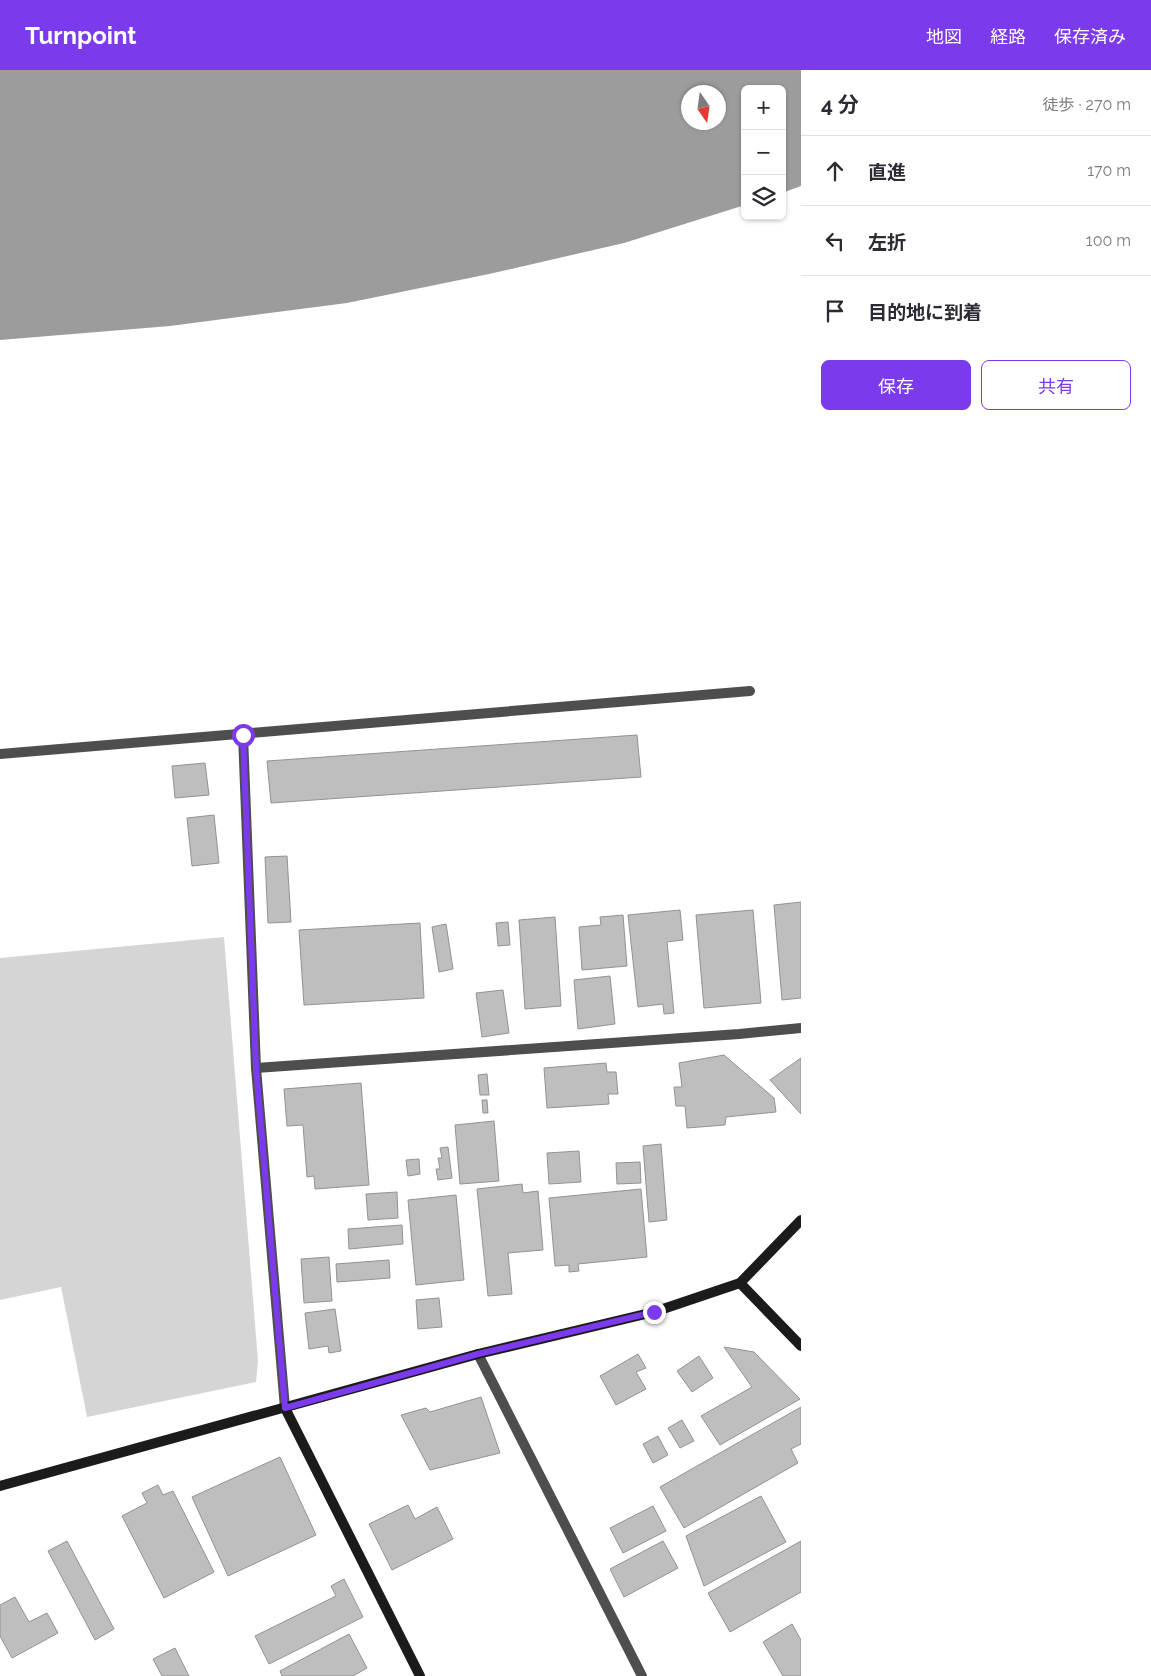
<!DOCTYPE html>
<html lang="ja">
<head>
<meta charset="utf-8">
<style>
	:root { --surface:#fff; --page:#f7f7f7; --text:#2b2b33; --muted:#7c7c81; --line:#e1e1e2; --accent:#7c3aed }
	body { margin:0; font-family:Raleway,"Noto Sans JP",sans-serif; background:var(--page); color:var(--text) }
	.controls { position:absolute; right:15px; top:15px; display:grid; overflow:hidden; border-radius:8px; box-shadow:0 1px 4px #0004 }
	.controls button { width:45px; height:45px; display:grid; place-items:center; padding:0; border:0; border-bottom:1px solid var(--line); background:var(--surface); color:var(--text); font:25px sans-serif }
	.compass { position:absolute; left:681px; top:15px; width:45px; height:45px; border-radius:50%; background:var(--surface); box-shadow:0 1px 4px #0004; rotate:167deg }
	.stop { position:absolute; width:15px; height:15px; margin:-11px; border:4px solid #7c3aed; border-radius:50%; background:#fff }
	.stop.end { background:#7c3aed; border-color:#fff; box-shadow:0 1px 5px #0008 }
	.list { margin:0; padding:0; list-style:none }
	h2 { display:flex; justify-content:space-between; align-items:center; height:65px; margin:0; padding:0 20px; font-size:21px }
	h2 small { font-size:16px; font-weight:400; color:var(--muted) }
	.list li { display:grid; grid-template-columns:32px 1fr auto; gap:15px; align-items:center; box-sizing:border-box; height:70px; padding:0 20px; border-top:1px solid var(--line) }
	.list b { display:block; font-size:19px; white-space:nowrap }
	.list em { font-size:16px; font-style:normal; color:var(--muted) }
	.actions { display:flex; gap:10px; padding:15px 20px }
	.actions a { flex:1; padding:11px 0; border:1px solid var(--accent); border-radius:8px; text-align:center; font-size:18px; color:var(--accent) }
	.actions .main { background:var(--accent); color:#fff }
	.icon { flex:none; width:28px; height:28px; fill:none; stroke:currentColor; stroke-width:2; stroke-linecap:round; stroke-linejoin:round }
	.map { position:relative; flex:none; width:801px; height:1606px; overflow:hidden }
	header { display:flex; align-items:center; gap:30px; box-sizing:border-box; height:70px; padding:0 25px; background:var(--accent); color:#fff }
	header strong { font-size:24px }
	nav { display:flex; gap:28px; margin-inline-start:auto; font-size:18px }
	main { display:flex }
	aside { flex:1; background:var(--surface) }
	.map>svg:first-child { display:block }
	.green { fill:#d5d5d5 }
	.water { fill:#9c9c9c; fill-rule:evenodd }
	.building { fill:#bebebe; stroke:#929292 }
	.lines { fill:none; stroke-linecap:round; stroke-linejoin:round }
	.street { stroke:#4e4e4e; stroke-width:10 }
	.secondary { stroke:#1b1b1b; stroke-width:10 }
	.route { stroke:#7c3aed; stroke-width:6 }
</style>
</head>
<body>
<header>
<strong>Turnpoint</strong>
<nav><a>地図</a><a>経路</a><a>保存済み</a></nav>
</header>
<main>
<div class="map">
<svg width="801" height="1606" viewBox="0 0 801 1606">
	<rect width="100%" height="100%" fill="#fff"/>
	<!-- green -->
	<polygon class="green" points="224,867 258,1291 256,1312 87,1347 61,1217 0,1230 0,888"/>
	<!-- water -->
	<path class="water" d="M0,0h801v116l-19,7v-104h-37v116l-121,38 -135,31 -142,29 -177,23 -170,14zM688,22h30v30h-30z"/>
	<!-- building -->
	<g class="building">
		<polygon points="637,665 641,707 271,733 267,691"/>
		<polygon points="205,693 209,725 175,728 172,696"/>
		<polygon points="214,745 219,793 192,796 187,748"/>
		<polygon points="287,786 291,852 268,853 265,787"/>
		<polygon points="801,832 801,928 782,930 774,835"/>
		<polygon points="680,840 683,870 667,872 674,943 664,944 663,934 638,937 628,845"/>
		<polygon points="753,840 761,933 704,938 696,845"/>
		<polygon points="623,845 627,896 582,900 579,857 601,855 600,847"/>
		<polygon points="555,847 561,936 525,939 519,850"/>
		<polygon points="508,852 510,875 498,876 496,853"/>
		<polygon points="420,853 424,928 304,935 299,860"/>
		<polygon points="446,854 453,899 439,902 432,857"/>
		<polygon points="610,906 615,954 578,959 574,910"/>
		<polygon points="503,920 509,963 482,967 476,923"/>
		<polygon points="724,985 774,1028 776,1042 726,1047 725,1055 687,1058 685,1036 676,1036 674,1017 682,1017 679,993"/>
		<polygon points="801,988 801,1044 770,1010"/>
		<polygon points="606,993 607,1002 616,1002 618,1024 608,1024 609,1034 547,1038 544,998"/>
		<polygon points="487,1004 489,1025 480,1025 478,1005"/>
		<polygon points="361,1013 369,1115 315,1119 314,1106 307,1107 303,1055 287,1056 284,1019"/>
		<polygon points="482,1030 487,1030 488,1043 483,1043"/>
		<polygon points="494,1051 499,1111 460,1114 455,1055"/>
		<polygon points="661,1074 667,1150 649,1152 643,1076"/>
		<polygon points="448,1077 452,1108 438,1110 436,1099 440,1099 438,1088 442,1088 440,1078"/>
		<polygon points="579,1081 581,1112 549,1114 547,1083"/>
		<polygon points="419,1089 420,1104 408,1106 406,1090"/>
		<polygon points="640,1092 641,1113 617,1114 616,1093"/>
		<polygon points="522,1114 523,1123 538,1121 543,1180 508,1183 512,1224 488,1226 477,1119"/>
		<polygon points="641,1119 647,1187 578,1194 579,1201 569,1202 569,1195 555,1196 549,1128"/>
		<polygon points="397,1122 398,1148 368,1150 366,1124"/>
		<polygon points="456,1125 464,1210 416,1215 408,1130"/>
		<polygon points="402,1155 403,1174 349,1179 348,1159"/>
		<polygon points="329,1187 332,1231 304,1233 301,1189"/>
		<polygon points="389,1190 390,1208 337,1212 336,1194"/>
		<polygon points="439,1228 442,1257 418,1259 416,1230"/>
		<polygon points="335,1239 341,1281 329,1283 328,1276 309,1279 305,1243"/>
		<polygon points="724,1277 754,1282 800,1329 720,1375 701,1346 752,1317"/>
		<polygon points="638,1284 646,1298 636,1302 646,1319 616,1335 600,1306"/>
		<polygon points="699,1286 713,1308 692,1322 677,1301"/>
		<polygon points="481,1327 500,1383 430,1400 401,1345 426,1338 430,1342"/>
		<polygon points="801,1337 801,1374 791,1379 798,1393 684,1458 660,1417"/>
		<polygon points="682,1350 694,1371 680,1378 668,1358"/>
		<polygon points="658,1366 668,1385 653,1393 643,1374"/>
		<polygon points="280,1387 316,1465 228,1506 192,1427"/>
		<polygon points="158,1415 163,1425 173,1421 214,1502 164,1528 122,1446 147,1433 142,1423"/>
		<polygon points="761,1426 786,1472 704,1516 686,1466"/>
		<polygon points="408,1435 415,1449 437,1437 453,1469 392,1500 369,1454"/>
		<polygon points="653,1436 666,1461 623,1483 610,1458"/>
		<polygon points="67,1471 114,1559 95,1570 48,1481"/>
		<polygon points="663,1471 678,1498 624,1527 610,1499"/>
		<polygon points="801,1471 801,1522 730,1562 708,1523"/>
		<polygon points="344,1509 363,1547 269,1594 255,1566 336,1526 331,1516"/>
		<polygon points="15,1527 29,1552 47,1543 58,1563 12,1588 0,1566 0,1535"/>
		<polygon points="792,1554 801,1570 801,1606 783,1606 763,1572"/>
		<polygon points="349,1564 367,1598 353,1606 282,1606 280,1601"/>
		<polygon points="175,1578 189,1606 162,1606 153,1589"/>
	</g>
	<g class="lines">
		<!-- street -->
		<g class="street">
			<polyline points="243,665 256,998 285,1338"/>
			<polyline points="0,684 750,621"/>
			<polyline points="256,998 739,964 801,958"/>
			<polyline points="478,1284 642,1606"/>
		</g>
		<!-- secondary -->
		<g class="secondary">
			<polyline points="740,1213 801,1276"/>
			<polyline points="285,1338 420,1606"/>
			<polyline points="0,1416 478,1284 654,1242 740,1213 801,1150"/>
		</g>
	</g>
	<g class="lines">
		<!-- route -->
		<polyline class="route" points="243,665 256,998 285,1338 478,1284 654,1242"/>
	</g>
</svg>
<div class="controls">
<button>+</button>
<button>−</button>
<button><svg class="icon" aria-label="layers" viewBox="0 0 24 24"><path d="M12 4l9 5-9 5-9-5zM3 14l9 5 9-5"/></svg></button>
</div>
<svg class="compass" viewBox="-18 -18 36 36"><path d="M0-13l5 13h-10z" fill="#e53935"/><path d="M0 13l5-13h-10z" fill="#7c7c81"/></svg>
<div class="stop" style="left:243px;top:665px"></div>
<div class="stop end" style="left:654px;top:1242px"></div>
</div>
<aside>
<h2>4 分<small>徒歩 · 270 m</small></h2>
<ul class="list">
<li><svg class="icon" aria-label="ahead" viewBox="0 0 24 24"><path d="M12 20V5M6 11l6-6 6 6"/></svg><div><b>直進</b></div><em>170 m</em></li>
<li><svg class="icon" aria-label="left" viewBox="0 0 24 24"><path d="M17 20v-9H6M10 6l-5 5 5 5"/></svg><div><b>左折</b></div><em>100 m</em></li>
<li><svg class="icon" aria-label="arrive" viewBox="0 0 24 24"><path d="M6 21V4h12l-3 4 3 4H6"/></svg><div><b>目的地に到着</b></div></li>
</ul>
<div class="actions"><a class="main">保存</a><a>共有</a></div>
</aside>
</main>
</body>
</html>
